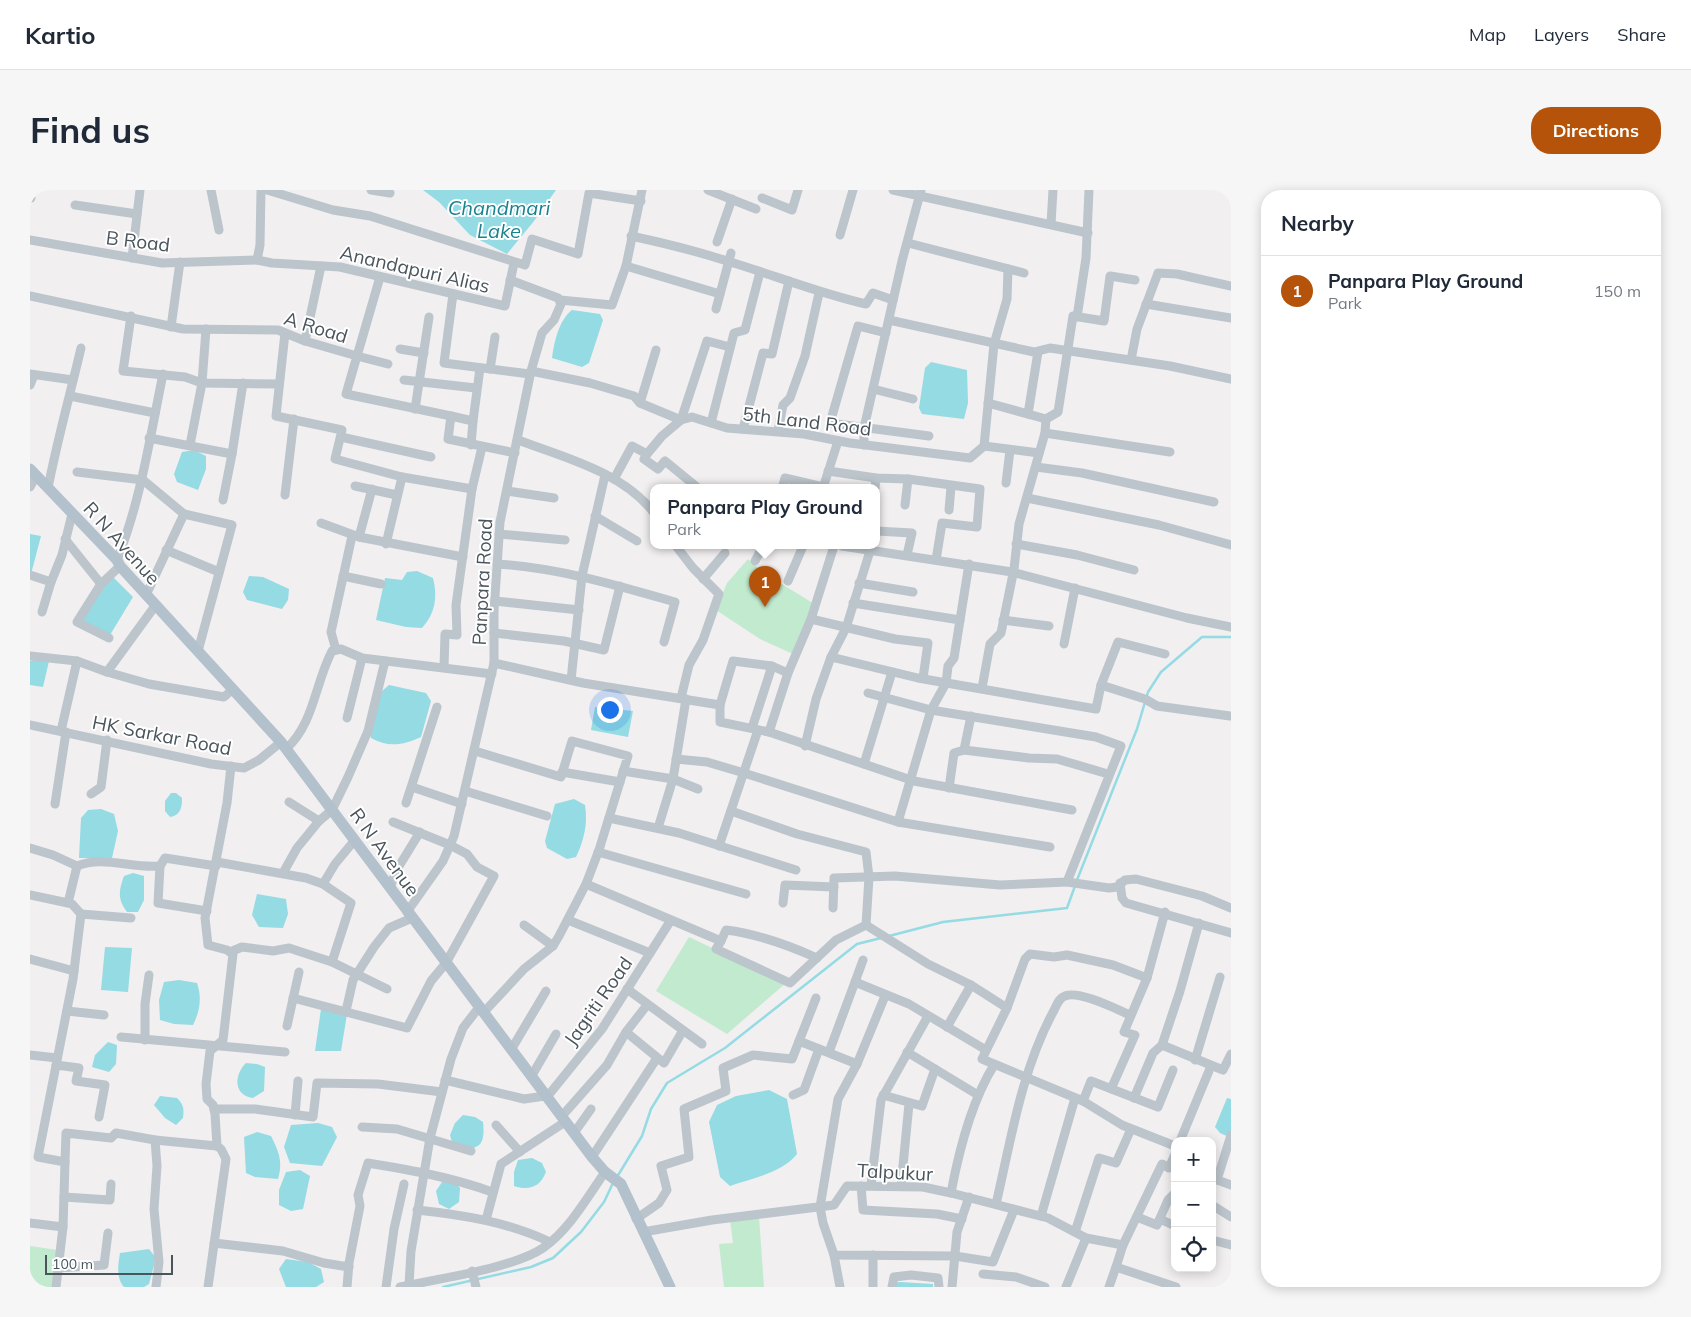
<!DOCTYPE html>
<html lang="en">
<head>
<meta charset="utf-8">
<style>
	:root { --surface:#fff; --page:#f6f6f7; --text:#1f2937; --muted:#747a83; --line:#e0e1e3; --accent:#b45309 }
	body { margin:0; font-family:Mulish,sans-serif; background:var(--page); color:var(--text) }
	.controls { position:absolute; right:15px; bottom:15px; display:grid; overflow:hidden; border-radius:10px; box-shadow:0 2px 12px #0003 }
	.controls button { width:45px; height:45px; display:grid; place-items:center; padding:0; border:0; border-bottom:1px solid var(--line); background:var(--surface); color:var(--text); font:25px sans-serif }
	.scale { position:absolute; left:15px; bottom:12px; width:128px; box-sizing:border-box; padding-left:5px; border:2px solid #49545b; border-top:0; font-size:14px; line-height:18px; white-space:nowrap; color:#49545b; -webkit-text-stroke:4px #fff; paint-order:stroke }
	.you { position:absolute; left:579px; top:519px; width:18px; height:18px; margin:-12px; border:4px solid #fff; border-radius:50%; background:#1a73e8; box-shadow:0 0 0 8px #1a73e833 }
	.badge { display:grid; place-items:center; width:32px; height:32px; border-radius:50%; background:var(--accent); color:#fff; font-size:16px; font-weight:700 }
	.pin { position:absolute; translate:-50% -41px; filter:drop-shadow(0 1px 2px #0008) }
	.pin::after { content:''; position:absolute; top:26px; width:18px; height:15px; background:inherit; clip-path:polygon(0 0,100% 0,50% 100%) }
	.popup { position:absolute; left:620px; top:294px; width:230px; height:65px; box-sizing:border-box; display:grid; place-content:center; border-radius:10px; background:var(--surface); filter:drop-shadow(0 1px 4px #0005); font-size:16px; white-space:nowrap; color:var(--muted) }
	.popup b { font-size:19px; color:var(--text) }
	.popup::after { content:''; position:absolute; left:50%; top:100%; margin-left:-10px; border:10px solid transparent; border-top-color:var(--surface) }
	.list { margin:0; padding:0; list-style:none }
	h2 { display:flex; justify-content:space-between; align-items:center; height:65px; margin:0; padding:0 20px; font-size:21px }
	h2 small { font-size:16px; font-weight:400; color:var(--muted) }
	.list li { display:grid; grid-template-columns:32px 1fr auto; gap:15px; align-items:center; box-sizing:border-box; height:70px; padding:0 20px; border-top:1px solid var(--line) }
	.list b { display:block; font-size:19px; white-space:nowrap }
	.list p { margin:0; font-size:16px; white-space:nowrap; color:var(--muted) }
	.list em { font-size:16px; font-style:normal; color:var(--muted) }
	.icon { flex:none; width:28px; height:28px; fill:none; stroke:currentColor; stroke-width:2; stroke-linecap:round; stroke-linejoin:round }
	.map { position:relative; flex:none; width:1201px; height:1097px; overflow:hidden; border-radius:20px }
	header { display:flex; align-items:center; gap:30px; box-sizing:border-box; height:70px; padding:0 25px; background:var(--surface); border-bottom:1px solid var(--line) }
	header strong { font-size:24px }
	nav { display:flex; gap:28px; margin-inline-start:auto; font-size:18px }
	.intro { display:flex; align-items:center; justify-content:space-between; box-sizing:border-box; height:120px; padding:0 30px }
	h1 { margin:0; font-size:35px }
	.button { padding:12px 22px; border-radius:20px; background:var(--accent); color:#fff; font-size:18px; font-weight:700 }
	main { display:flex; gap:30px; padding:0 30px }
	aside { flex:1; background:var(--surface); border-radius:20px; box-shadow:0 2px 12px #0003 }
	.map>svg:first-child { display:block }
	.green { fill:#c2eace }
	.water { fill:#94dbe3 }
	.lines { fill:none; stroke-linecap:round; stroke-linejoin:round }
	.stream { stroke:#94dbe3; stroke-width:2.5 }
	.minor { stroke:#bcc5cb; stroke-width:9 }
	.major { stroke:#b2c1cb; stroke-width:11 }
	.labels { text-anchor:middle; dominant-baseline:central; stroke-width:4; stroke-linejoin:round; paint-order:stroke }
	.street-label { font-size:19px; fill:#49545b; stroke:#fff }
	.water-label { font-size:20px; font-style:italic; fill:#1a828e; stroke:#fff }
</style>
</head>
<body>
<header>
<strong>Kartio</strong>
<nav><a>Map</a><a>Layers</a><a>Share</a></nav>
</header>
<div class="intro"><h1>Find us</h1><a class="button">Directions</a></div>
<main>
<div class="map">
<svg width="1201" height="1097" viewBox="0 0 1201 1097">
	<rect width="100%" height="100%" fill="#f1eff0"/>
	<!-- green -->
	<g class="green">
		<path d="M718,369c19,19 44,30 66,45l-21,50 -33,-15 -44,-29 11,-27z"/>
		<polygon points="659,747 756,793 697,844 626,801"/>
		<polygon points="729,1027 734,1097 694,1097 689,1054 703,1053 700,1030"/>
		<polygon points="0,1056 28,1060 26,1097 0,1097"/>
	</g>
	<!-- water -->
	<g class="water">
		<polygon points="393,0 526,0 504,31 477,64 440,45 409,12"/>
		<path d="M542,120l28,4 3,6 -14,43 -7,4 -30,-9c2,-16 7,-38 20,-48z"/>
		<polygon points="901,172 937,180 938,213 934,229 892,224 889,218 895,178"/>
		<polygon points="164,260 176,266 176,279 168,300 147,292 144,284 152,262"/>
		<polygon points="0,344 11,346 1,384 0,384"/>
		<path d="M387,381l16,7c5,19 2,36 -11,50l-16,-1 -30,-7 9,-42 17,2 5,-8z"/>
		<polygon points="80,384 103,407 80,445 50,434"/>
		<polygon points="219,386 233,387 259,399 258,410 252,419 217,410 213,402"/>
		<polygon points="7,470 19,471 13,497 0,495 0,471"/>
		<path d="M359,495l37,8 5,8 -10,36c-17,8 -33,11 -50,1l-1,-4 11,-42z"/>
		<polygon points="565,517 603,521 598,547 561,540"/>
		<path d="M141,603h5l6,5c0,9 -1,17 -12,19l-5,-6v-10z"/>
		<path d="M544,609l11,6c3,19 -1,35 -9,52l-9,2 -20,-11 -2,-7 10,-37z"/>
		<polygon points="71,619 84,624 88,641 82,668 49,668 51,628 58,620"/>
		<path d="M103,683l11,3v24l-6,12h-11c-10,-13 -8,-22 -3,-36z"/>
		<polygon points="227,704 256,709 258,724 253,738 229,737 222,725"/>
		<polygon points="75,757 102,758 98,802 71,800"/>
		<path d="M149,790l18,3c5,15 3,28 -4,42l-19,-1 -14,-4 -1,-20 5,-18z"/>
		<polygon points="291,819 317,824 311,861 285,861"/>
		<polygon points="78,852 87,855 86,874 79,882 62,877 65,865"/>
		<path d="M216,873l11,1 8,3 -1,24 -11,7c-20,-3 -19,-23 -7,-35z"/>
		<path d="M739,900l18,9 10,55c-15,19 -45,24 -67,32l-10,-9 -11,-55 8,-17 19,-9z"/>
		<path d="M130,906l17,2c7,7 7,11 6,20l-7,7 -11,-7 -11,-13z"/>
		<polygon points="1197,908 1201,909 1201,948 1190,943 1185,937"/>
		<path d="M433,925l12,2 8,5c3,27 -7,29 -30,24l-3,-11 5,-12z"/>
		<polygon points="288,933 302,937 307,947 292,976 260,973 254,957 261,935"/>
		<path d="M227,942l14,4c8,16 12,26 7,43l-23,-2 -9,-4 -2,-36z"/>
		<path d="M502,968l10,5 4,9c-6,15 -17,19 -32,14v-14l4,-12z"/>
		<polygon points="270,980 280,986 273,1019 261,1021 249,1015 249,1000 256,982"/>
		<polygon points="412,992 425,992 430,998 429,1012 419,1019 409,1014 406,1001"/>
		<path d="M119,1059l7,9 -7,26 -5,3h-20c-8,-9 -6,-22 -4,-34z"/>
		<polygon points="256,1069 278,1072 291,1079 294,1092 286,1097 256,1097 249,1079"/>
		<polygon points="870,1092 903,1094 903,1097 860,1097 861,1093"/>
	</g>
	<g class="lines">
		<!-- stream -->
		<g class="stream">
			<polyline points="1047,690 1107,539 1118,502 1131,482 1172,447 1201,447"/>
			<polyline points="859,746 913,732 1037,718 1045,696"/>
			<polyline points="587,987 612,946 621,919 637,893 695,858 827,754 851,748"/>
			<polyline points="413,1097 501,1077 523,1068 551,1042 574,1012 583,993"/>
		</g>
		<!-- minor -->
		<g class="minor">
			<polyline points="181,0 189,40"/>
			<polyline points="237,0 303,20 340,26 495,75 502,49 548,64 559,3 611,11"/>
			<polyline points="341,0 360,3"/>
			<polyline points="678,0 726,19"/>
			<polyline points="863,0 1058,43"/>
			<polyline points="0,8 1,8"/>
			<polyline points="732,8 762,20 768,0"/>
			<polyline points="45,15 107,24"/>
			<polyline points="1021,34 1023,0"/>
			<polyline points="810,45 823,0"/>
			<path d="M601,46c33,7 65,15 96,25 47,14 91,32 139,43l7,-11 20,7"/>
			<polyline points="0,50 132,73 227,70 242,73 310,77 475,116 484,73"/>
			<polyline points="687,52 702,9"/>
			<polyline points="878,53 994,83"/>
			<polyline points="102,68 110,0"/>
			<polyline points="227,70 230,55 231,0"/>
			<polyline points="596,76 690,104"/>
			<polyline points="350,87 327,166 358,174"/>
			<polyline points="423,104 414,173 500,184"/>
			<polyline points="0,106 153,139 248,140 275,151 327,166 316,204 421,226 418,249 485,263"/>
			<polyline points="530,110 582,115 596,76 612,0"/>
			<polyline points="1116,114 1201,128"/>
			<polyline points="686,119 701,63"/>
			<polyline points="101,126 93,181 155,187 172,193 249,194"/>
			<polyline points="1047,127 1056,68 1059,0"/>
			<polyline points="859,130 1004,162 1020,158 1140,176 1201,189"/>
			<polyline points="141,137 150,72"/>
			<polyline points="255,143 246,226 312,240 305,269 372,287 442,299 452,257"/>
			<polyline points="856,143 828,136 800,233 899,246"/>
			<polyline points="275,151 291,76"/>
			<polyline points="370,159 394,163"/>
			<polyline points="1101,170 1107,139 1128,83 1147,84 1201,96"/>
			<polyline points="460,179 465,147"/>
			<polyline points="501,181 560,193 604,206 610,213 651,230 662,227 697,238 774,244 820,253 940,268 954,256 964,154 977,109 978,79"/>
			<polyline points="0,184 43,190"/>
			<polyline points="374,190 446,198"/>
			<polyline points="0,195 4,185"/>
			<polyline points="843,199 883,209"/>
			<polyline points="40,206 125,223"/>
			<polyline points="610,213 626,160"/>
			<polyline points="958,213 1016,229 1028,222 1043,126 1074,131 1080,86 1105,90"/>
			<polyline points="385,219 399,127"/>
			<polyline points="998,224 1008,162"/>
			<polyline points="421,226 443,231 441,255"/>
			<polyline points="443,231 450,178"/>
			<polyline points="681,233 704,143 715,140 730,82"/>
			<polyline points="713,239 733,163 742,164 759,91"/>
			<polyline points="748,241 753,215 760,208 775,166 789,103"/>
			<polyline points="1015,243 1140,262"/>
			<polyline points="311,247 401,267"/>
			<polyline points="119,248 202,264 193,310"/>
			<path d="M488,250c45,17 105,32 136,73"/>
			<polyline points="160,255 172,193 176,139"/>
			<polyline points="834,255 834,238 872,71 891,0"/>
			<polyline points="954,256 1009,263"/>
			<polyline points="202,264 213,193"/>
			<polyline points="617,264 614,269 628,279 635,271 668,298"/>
			<polyline points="1006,277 1052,283 1184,312"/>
			<polyline points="798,281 846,288 878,289 950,299 947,337 912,333 906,370"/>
			<polyline points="47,282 113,290 154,324 202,335 168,461"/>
			<polyline points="584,289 602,256 617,264 632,246 651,230 677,151 700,157"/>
			<polyline points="976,293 980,260"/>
			<polyline points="325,296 367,305"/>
			<polyline points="0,297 6,286"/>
			<path d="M18,298c9,-47 22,-93 33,-140"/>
			<polyline points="752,298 755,288 793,297"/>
			<polyline points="793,298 808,251"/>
			<polyline points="845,298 846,288"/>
			<polyline points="477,301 524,308"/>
			<polyline points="255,305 264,229"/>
			<polyline points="997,308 1129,335 1201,355"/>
			<polyline points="875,315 878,289"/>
			<polyline points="919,320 921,297"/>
			<polyline points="565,326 607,351"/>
			<polyline points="291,333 329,347 433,367"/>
			<polyline points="846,341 882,343 877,365"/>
			<polyline points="469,344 535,350"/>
			<polyline points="329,347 342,299"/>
			<polyline points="35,349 71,394"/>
			<polyline points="356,354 372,287"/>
			<polyline points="986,354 1047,365 1104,380"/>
			<polyline points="646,356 663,378 689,404 673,450 659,475 651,508"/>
			<polyline points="812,356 982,382 1157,428 1201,437"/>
			<polyline points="136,360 189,382"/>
			<path d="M87,370c24,-60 33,-123 46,-186"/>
			<polyline points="725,371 733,356"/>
			<path d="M467,374c62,4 119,21 178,38l-11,40"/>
			<polyline points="0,385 21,392"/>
			<polyline points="313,386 351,394"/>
			<polyline points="673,389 695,363"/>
			<polyline points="758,391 773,356"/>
			<polyline points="829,393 883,402"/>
			<polyline points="116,405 154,324"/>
			<polyline points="465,411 549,420"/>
			<polyline points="823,413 930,430 924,468 918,476 916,493 901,520 868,632"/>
			<polyline points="12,422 21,392 32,365 42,324"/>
			<polyline points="781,429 865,449 898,453 893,488"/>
			<polyline points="930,430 939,374"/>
			<polyline points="973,430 1019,436"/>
			<polyline points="464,443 534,451 574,460 590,396"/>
			<polyline points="79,448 47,432 71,394 90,376"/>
			<polyline points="1034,454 1045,398"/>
			<polyline points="306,460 301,442 322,346"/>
			<polyline points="0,466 47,471 77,482 119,494 194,507 203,499"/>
			<polyline points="801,467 816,438 840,361"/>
			<polyline points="464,473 553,493 690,515 690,532 739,542 884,591 1042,620"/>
			<polyline points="414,477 415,444 427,445 426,415 442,299"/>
			<polyline points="77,482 125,416"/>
			<polyline points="541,490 552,386 575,285"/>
			<polyline points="1071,495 1115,509 1127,516 1200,526"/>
			<polyline points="952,498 960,454 971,443 984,379 989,334 1015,243 1016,229"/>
			<polyline points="690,515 703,471 742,476 758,483"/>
			<polyline points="317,528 332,468"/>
			<polyline points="0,535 181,574 214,578 229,570 251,552"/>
			<polyline points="722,538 742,476"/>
			<polyline points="31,541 47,471"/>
			<polyline points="739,542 758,483 781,429 804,356"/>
			<polyline points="775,556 786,509 801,467 888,488 1066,519 1071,495 1088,452 1135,464"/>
			<path d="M256,559c28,-25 29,-66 46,-98l9,-2 21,9 130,16"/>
			<polyline points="934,560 999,568 1027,569 1078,584"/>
			<polyline points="445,561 531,587 542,551 598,566 569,660 556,694 529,746 523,756 494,779 454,822"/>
			<polyline points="646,569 677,572 714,583 868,632 1020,657"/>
			<polyline points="834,574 862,482"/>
			<polyline points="593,581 643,589 668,599"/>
			<polyline points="532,582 590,592"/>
			<polyline points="382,597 432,614"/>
			<polyline points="919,598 924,563 934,560 941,526"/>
			<polyline points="435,601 517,626"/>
			<polyline points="61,604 71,597 77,550"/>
			<polyline points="259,612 289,631"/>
			<polyline points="376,613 407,517"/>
			<polyline points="25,614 36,542"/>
			<polyline points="579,628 649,643 766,680"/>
			<polyline points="628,638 643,589 656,509"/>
			<polyline points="689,656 728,540"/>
			<path d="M0,658l23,7 24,11c25,-11 56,3 83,0l5,-8 51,8"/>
			<polyline points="568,662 716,704"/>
			<polyline points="187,672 276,688 293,694 321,713 302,772"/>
			<polyline points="130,676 128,713 177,721"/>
			<polyline points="253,683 267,658 289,631 302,620 318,587 338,541 355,471"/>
			<polyline points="1037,692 1079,698 1087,697 1095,690 1106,689 1172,706 1201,718"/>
			<polyline points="1090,693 1092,708 1096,713 1201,743"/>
			<polyline points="293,694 305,674 324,651"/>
			<polyline points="556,694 691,751 686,759 760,793 806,750 836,735 839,687 836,662 767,644 701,621"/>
			<polyline points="360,698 366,681 390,642"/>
			<polyline points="0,705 38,713"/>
			<polyline points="753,713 755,695 804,697"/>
			<polyline points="803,718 804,688 865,686 970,695 1037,692 1091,556 1066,547 901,520 838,503"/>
			<polyline points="377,722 413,671 424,646 464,473 464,421 470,332 501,181 512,143 524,130 531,114 528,108 480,90"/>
			<polyline points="51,724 101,728"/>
			<polyline points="538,730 620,763"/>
			<polyline points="494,735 523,756"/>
			<polyline points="836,735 898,774 941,795 977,818"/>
			<path d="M691,751l5,-11c32,4 62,15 91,28"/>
			<polyline points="200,762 212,757 243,761 259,758 302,772 357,799"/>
			<polyline points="0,769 44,781"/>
			<polyline points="833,770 825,792 879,814 956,860"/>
			<polyline points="1117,788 1083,775 1037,765 1024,767 1000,764 995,769 977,818 952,869 1053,911 1092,935 1145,956"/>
			<polyline points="597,799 672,854"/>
			<polyline points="855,806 827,874 808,909 790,1017 793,1033 804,1065 925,1066 963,1072 984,1020"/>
			<polyline points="263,808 377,838 401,791 416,773 464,686 447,677 437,664 420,655 363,632"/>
			<polyline points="37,821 74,825"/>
			<polyline points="316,821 323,790 344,757 359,738 382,728"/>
			<polyline points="257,836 269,782"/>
			<polyline points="917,837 941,795"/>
			<polyline points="596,842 634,873 652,842"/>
			<polyline points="91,847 255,862"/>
			<polyline points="115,850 115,814 119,785"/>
			<polyline points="769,851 827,874"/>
			<polyline points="1132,855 1150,801 1169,733"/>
			<polyline points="481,860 516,801"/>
			<polyline points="799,862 825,792"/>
			<polyline points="877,862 948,905"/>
			<polyline points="0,865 27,868"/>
			<polyline points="1165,870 1190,787"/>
			<polyline points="26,875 49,878 46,891 75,895 69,927"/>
			<polyline points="501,887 526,844"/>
			<polyline points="415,890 494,909 515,906"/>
			<polyline points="1081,899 1105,845 1094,842 1117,788 1135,722"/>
			<polyline points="763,905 774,900 789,859"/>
			<polyline points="853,905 892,916 905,879"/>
			<polyline points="517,907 572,839 641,730"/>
			<polyline points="1104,908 1123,863 1132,855 1193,880 1201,864"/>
			<polyline points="1053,911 1061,891 1128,917 1143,880"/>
			<polyline points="184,919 225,919 283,927 287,893 348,894 412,902"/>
			<polyline points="265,925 268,891"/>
			<polyline points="532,926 577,875 596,842 617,815"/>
			<polyline points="466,935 490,962"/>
			<polyline points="332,937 367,939 441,961"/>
			<polyline points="544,943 561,919"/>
			<polyline points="125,950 127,976 124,1019 129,1072 126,1097"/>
			<polyline points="1150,951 1181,876"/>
			<polyline points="562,967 627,868"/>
			<polyline points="35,972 36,943 81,948 86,943 125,950 187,956"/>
			<polyline points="1182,988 1201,995"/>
			<polyline points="1187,990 1201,945"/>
			<polyline points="841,995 851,910 898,826"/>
			<polyline points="831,996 833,1020 907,1024 932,1029"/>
			<polyline points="871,996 879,914"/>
			<path d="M921,1003c8,-43 20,-91 43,-128"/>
			<polyline points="34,1007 80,1010 81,994"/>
			<path d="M966,1014c15,-64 25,-131 56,-190 4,-6 6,-16 13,-18 14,-6 51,13 65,19"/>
			<polyline points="1182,1015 1201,1027"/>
			<path d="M387,1020c47,5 91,12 133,32"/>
			<polyline points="1011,1026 1045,908"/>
			<polyline points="1107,1027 1127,1035 1138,1010 1145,1003"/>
			<polyline points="606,1029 629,1013 637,1000 631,976 659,967 654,919 696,901 693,878 723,865 762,869 786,808"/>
			<polyline points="1130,1029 1145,1036"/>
			<polyline points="456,1030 471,974 535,932"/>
			<polyline points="0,1033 33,1037"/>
			<polyline points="613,1042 682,1030 804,1015 817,996 893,997 921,1003 1018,1028 1056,1048 1093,1055 1086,1077 1146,1097"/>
			<polyline points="1045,1042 1069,968 1086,973 1101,939"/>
			<polyline points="1182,1050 1201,1055"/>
			<polyline points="184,1053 253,1061 294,1073 319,1077"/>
			<polyline points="1093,1055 1132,974 1139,978 1145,964"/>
			<polyline points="804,1065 810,1097"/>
			<polyline points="843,1065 843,1097"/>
			<polyline points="28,1078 74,1075 78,1043"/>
			<polyline points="442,1081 446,1097"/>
			<polyline points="953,1084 986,1087 1015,1097"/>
			<polyline points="379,1095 381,1061 400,948 421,869 433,838 450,816"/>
			<polyline points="26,1097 33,1037 35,972 8,967 43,789 51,724 42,714 38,713 47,676"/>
			<polyline points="178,1097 196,969 191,959 187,956 185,924 183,915 177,909 176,894 180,861 193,850 203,764 197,760 178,755 175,728 197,613 201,576"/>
			<path d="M317,1097l2,-24 11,-57 -2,-11 10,-32c42,7 83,14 124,29"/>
			<polyline points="356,1097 364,1039 374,994"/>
			<path d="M370,1097c37,-8 114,-19 143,-39 26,-18 44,-50 62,-76"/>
			<polyline points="862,1097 864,1087 881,1085 908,1088 909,1097"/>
			<polyline points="922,1097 927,1042 939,1007"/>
			<polyline points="1036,1097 1056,1048"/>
			<polyline points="1079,1097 1086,1077"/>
		</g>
		<!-- major -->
		<polyline class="major" points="0,279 87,370 90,376 251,552 562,967 575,982 591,994 640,1097"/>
	</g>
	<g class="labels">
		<!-- street labels -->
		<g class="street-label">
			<text transform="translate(108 51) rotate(7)">B Road</text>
			<text transform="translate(385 79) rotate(13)">Anandapuri Alias</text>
			<text transform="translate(286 137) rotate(17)">A Road</text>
			<text transform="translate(777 231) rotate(7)">5th Land Road</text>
			<text transform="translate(92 353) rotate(48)">R N Avenue</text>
			<text transform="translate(452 392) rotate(-87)">Panpara Road</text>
			<text transform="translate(132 545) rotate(11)">HK Sarkar Road</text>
			<text transform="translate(355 662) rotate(54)">R N Avenue</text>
			<text transform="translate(568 811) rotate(-55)">Jagriti Road</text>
			<text transform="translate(865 982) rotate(3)">Talpukur</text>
		</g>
		<!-- water labels -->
		<g class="water-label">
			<text x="469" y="17">Chandmari<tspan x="469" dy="23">Lake</tspan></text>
		</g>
	</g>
</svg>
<div class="controls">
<button>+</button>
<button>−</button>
<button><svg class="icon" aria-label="locate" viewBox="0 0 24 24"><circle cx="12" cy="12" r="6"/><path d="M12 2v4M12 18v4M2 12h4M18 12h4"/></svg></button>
</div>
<div class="scale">100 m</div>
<div class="you"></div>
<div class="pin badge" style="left:735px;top:417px">1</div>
<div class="popup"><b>Panpara Play Ground</b>Park</div>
</div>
<aside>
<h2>Nearby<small></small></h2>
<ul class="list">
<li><span class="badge">1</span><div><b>Panpara Play Ground</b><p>Park</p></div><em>150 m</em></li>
</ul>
</aside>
</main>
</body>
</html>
